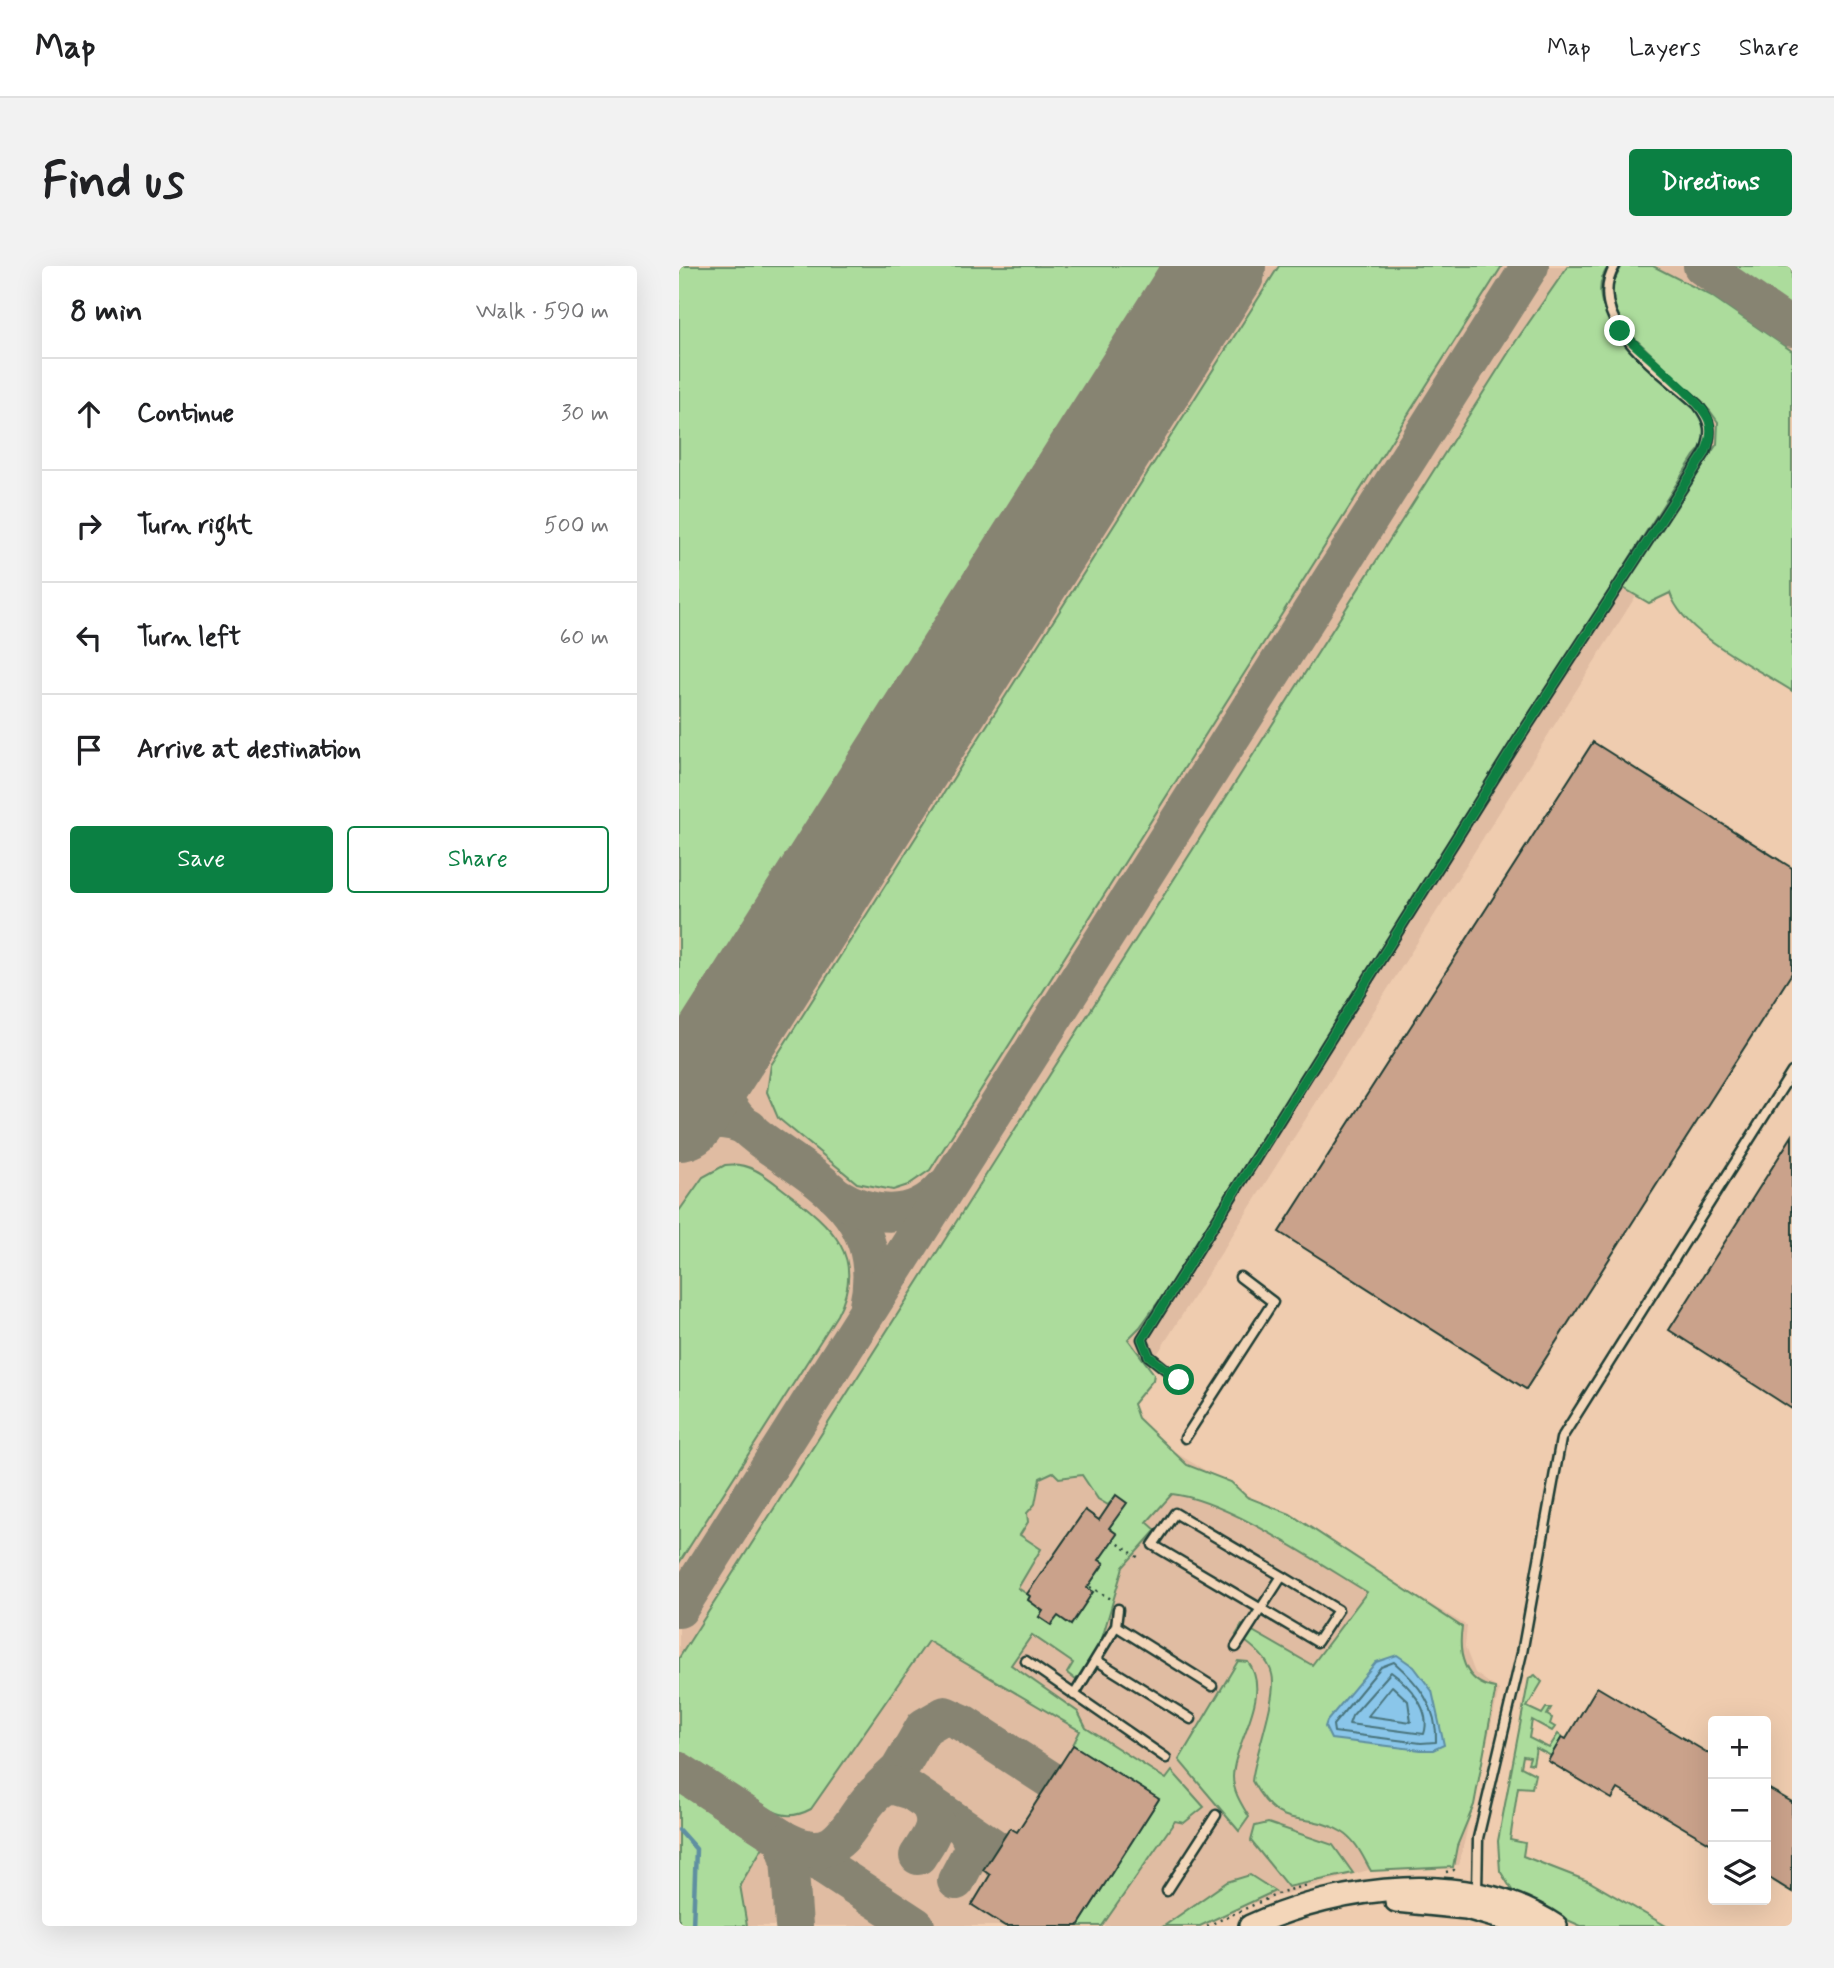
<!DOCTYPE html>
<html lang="en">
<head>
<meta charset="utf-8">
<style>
	:root { --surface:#fff; --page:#f2f2f2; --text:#202124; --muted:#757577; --line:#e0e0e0; --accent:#0b8043 }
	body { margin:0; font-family:Mynerve,sans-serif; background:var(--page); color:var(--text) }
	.controls { position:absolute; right:21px; bottom:21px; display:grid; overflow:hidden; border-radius:7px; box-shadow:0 7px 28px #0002 }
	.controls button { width:63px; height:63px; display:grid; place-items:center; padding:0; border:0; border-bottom:2px solid var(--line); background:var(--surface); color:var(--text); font:35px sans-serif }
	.stop { position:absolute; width:21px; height:21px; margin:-16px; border:5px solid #0b8043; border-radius:50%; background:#fff }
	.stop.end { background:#0b8043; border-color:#fff; box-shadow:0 2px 7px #0008 }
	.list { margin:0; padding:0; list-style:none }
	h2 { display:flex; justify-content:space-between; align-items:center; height:91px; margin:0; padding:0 28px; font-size:30px }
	h2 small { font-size:23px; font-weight:400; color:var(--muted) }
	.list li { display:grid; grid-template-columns:46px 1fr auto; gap:21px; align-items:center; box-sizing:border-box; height:112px; padding:0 28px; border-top:2px solid var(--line) }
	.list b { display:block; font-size:26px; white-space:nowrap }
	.list em { font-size:23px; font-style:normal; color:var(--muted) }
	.actions { display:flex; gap:14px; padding:21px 28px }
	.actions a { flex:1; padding:16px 0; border:2px solid var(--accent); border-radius:7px; text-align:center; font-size:24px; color:var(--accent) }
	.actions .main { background:var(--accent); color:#fff }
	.icon { flex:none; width:38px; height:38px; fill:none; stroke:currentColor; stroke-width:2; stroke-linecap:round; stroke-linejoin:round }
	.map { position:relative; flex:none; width:1113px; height:1660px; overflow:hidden; border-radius:7px }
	header { display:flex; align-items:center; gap:42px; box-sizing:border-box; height:98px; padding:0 35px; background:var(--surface); border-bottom:2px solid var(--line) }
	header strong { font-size:33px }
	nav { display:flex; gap:38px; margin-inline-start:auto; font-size:24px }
	.intro { display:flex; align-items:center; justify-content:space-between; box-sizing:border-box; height:168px; padding:0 42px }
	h1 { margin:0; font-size:49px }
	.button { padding:18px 32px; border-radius:7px; background:var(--accent); color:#fff; font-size:24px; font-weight:700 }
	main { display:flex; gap:42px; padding:0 42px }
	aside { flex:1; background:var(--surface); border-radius:7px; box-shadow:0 7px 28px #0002 }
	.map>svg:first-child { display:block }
	.built { fill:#e0bca2 }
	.green { fill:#acdc9c; stroke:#668c68; stroke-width:2; fill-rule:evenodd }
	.water { fill:#8ac6ea; stroke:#5f8fa1; stroke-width:2 }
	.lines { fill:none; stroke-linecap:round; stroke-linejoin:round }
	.shore { stroke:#4a747d; stroke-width:2 }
	.stream { stroke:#5f8fa1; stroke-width:4.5 }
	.taxiway { stroke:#878472; stroke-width:38 }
	.runway { stroke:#878472; stroke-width:98 }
	.building { fill:#caa28b; stroke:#1f3d34; stroke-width:2 }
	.lane-casing { stroke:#1f3d34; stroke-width:13 }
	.secondary-casing { stroke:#1f3d34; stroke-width:26 }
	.path { stroke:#1f3d34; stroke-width:2.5; stroke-dasharray:2 5; stroke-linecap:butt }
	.lane { stroke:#f3d6b9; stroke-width:8 }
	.secondary { stroke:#f3d6b9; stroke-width:21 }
	.route { stroke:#0b8043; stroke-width:9 }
</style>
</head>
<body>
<header>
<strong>Map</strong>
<nav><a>Map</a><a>Layers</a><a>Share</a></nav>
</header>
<div class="intro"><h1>Find us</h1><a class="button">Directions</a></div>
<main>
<aside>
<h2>8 min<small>Walk · 590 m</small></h2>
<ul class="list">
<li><svg class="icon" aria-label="ahead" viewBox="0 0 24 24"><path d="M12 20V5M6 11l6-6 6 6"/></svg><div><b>Continue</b></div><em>30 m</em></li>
<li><svg class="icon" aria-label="right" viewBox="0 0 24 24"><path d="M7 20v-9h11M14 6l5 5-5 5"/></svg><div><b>Turn right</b></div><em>500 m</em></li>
<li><svg class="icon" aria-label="left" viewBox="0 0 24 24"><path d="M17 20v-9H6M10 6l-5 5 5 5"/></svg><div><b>Turn left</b></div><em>60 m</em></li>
<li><svg class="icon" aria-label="arrive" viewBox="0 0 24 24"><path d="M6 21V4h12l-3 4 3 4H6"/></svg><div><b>Arrive at destination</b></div></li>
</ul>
<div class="actions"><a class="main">Save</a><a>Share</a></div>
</aside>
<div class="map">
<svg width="1113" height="1660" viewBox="0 0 1113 1660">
	<rect width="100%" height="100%" fill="#efccaf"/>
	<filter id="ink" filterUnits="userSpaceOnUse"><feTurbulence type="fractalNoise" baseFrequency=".0143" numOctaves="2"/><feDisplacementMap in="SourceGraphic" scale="14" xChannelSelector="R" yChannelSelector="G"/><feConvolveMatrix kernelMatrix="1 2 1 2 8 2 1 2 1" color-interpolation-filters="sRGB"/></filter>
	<g filter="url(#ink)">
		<!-- built -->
		<polygon class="built" points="0,0 1113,0 1113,176 1042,195 438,1152 788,1360 786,1381 796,1407 820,1424 780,1599 710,1598 530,1650 517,1660 0,1660"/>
		<!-- green -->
		<g class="green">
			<polygon points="0,0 482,0 0,758"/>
			<polygon points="600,0 823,0 251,904 229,919 214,924 178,917 99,852 88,826 92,799"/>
			<path d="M889,0h41c-39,48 62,116 89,146 10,17 10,30 -4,44l-515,817 -39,54 -12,12 26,35 -1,6 -20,24 5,14 49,47 44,17 16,15 43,17 172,113c-4,25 1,56 33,61v5l-21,112 -17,41 -4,21 -82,4c-8,-14 -15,-31 -29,-39 -41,-24 -60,4 -90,-51 3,-27 26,-85 20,-107 -4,-17 -22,-30 -36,-39l6,-10 70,40 55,-73c-50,-30 -140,-92 -195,-98l-25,28 9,8 -33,37 -22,75 -25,38 -9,-7 6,-10 -41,-28 -21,30 67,47 8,16 80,51 6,-8 32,36 -20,16 -9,-2 -73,105h-24l80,-126 -85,-55 7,-14 -152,-90 -117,168c-13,7 -25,9 -38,2l-94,-60v-93l837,-1317zM374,1206l6,6 23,-3 16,24 10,6 8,-9 10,7 -17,25 8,6 -23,23 10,7 -14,19 -9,2 -10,40 -13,-9 -7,9 -12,-8 4,-6 -15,-11 2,-4 -12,-8 23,-39 -21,-14 8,-13 -1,-9 8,-9 5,-26z"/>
			<path d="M943,0h31l57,29 82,56v340c-37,-24 -108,-56 -122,-98l-21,10 -29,-17 97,-142 1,-22 -8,-11 -88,-85 -13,-36z"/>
			<polygon points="1053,0 1113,0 1113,42"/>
			<path d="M46,899c26,-4 43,13 63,28 43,33 80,64 49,122l-158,248v-352l24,-34z"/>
			<path d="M559,1395l10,1c25,33 -14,79 -15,115 0,15 9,28 16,40l-10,14 -60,-71z"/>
			<polygon points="856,1409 863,1416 848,1441 863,1448 867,1442 872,1442 868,1449 873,1452 871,1458 876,1461 873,1465 853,1454 850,1472 870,1482 879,1468 883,1471 872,1490 857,1482 854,1498 849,1497 851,1491 844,1490 842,1501 856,1508 853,1522 839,1521 831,1574 846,1577 844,1590 911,1616 987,1660 902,1660 838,1632 821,1605 819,1575 850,1412"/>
			<polygon points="0,1526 84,1581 61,1619 68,1660 0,1660"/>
			<polygon points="589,1557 654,1579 674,1607 609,1621 572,1575 576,1560"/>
			<polygon points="571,1609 596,1625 521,1660 485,1660 548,1616"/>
		</g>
		<!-- water -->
		<polygon class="water" points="718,1389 735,1401 753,1425 765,1479 754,1484 742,1484 652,1473 646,1461 648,1455 697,1396"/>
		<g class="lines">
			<!-- shore -->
			<g class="shore">
				<path d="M715,1396c24,21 44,45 42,80l-15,1 -87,-11 -1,-7 48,-58z"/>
				<path d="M712,1406c18,13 41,38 33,62l-75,-10 3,-8z"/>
				<polygon points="713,1420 729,1435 732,1456 689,1450"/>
			</g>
			<!-- stream -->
			<polyline class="stream" points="0,1564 17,1583 14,1660"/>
			<!-- taxiway -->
			<g class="taxiway">
				<polyline points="1023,0 1113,62"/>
				<path d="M61,754c-8,16 -17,32 -20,49 -12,90 180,95 148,237"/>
				<polyline points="0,788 34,778 59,755"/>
				<path d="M0,863c21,-13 49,-12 70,-1"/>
				<path d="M157,930c34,21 78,26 107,-8"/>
				<polyline points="0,1343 851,0"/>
				<polyline points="0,1505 237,1660"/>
				<polyline points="202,1521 220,1504 245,1461 266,1449 284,1457 370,1513"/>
				<polyline points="103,1572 110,1592 115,1660"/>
				<path d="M108,1575c65,33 63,-45 104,-56l20,6 85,58"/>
				<path d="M239,1590c12,-19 24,-32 10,-53"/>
				<polyline points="277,1615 295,1581 287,1563"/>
			</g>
			<!-- runway -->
			<polyline class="runway" points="0,846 538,0"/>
		</g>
		<!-- building -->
		<g class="building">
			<polygon points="914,476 1113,602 1113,707 847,1123 600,966"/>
			<polygon points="1113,870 1113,1143 990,1064"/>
			<polygon points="437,1229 448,1237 430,1262 438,1268 420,1294 425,1297 408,1322 414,1326 392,1359 379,1350 372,1359 360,1351 364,1345 349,1334 351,1330 348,1328 406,1244 420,1254"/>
			<polygon points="918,1421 1034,1490 1034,1579 939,1523 933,1533 869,1495 883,1471 887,1473"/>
			<polygon points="394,1479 480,1533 399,1660 326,1660 293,1639 311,1609 304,1604 331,1562 338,1566"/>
			<polygon points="1087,1521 1113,1536 1113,1626 1087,1610"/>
		</g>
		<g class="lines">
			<!-- lane casing -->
			<g class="lane-casing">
				<g id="lane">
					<path d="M500,1114l-30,-24 -7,-17 376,-599 187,-287c7,-21 6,-31 -7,-48 -36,-33 -116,-85 -83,-139"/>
					<polyline points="506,1172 594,1036 561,1011"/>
					<polyline points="437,1360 533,1420"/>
					<polyline points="557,1381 603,1310 496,1247 474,1279 638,1376 659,1344 603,1310"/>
					<polyline points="417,1394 512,1453"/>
					<polyline points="347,1395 487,1492"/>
					<polyline points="395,1429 437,1360 439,1343"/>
					<polyline points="488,1625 537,1549"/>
					<polyline points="798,1627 799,1572 843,1387 882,1173 1113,806"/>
				</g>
			</g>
			<!-- secondary casing -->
			<g class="secondary-casing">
				<g id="secondary">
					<polyline points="717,1635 787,1642 849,1660"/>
					<path d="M571,1660c90,-41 220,-58 306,0"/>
				</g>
			</g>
			<!-- path -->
			<g class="path">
				<polyline points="434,1274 460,1292"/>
				<polyline points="411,1321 434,1334"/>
				<polyline points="767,1606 775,1604 779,1608"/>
				<polyline points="528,1660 603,1626 629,1619"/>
			</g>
			<!-- lane -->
			<use href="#lane" class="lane"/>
			<!-- secondary -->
			<use href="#secondary" class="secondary"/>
		</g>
	</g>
	<g class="lines" filter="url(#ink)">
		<!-- route -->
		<path class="route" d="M500,1114l-30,-24 -7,-17 376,-599 187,-287c4,-11 8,-20 4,-32 -7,-21 -70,-71 -89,-90"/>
	</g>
</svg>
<div class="controls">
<button>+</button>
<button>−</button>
<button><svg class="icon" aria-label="layers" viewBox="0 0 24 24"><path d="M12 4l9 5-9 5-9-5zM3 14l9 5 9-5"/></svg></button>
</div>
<div class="stop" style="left:500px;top:1114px"></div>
<div class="stop end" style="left:941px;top:65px"></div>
</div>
</main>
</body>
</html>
